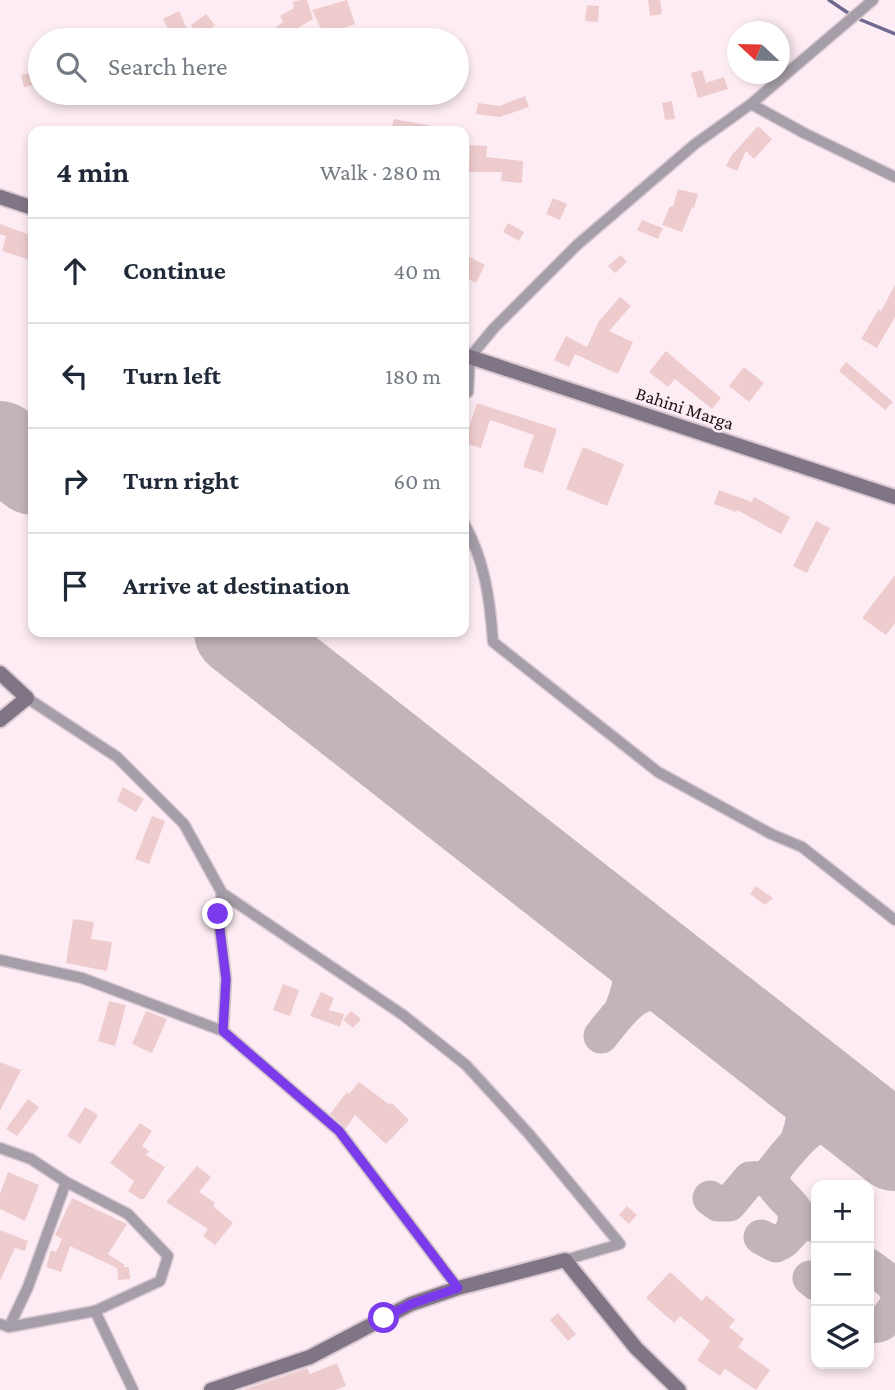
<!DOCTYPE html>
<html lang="en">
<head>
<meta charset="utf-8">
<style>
	:root { --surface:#fff; --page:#f6f6f7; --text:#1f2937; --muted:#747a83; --line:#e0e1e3 }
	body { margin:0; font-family:"Crimson Pro",serif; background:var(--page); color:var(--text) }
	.controls { position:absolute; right:21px; bottom:21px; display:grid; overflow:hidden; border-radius:14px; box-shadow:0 4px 10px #0003 }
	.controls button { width:63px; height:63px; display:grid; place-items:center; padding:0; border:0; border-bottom:2px solid var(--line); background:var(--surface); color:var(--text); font:35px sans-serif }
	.compass { position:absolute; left:727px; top:21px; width:63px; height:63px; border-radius:50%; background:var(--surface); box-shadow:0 4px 10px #0003; rotate:292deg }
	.stop { position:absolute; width:21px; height:21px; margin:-16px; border:5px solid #7c3aed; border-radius:50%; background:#fff }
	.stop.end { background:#7c3aed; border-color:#fff; box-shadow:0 2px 7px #0008 }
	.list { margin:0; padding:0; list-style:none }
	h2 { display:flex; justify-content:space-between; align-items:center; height:91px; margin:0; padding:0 28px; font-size:30px }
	h2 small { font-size:23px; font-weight:400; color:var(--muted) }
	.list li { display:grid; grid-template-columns:46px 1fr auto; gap:21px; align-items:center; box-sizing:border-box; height:105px; padding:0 28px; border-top:2px solid var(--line) }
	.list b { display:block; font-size:26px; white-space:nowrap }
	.list em { font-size:23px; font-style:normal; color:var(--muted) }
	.icon { flex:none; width:38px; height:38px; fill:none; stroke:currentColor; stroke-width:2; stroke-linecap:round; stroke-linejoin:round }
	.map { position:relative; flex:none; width:895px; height:1390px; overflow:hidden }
	.search { position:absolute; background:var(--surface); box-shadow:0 4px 10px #0003; left:28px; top:28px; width:441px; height:77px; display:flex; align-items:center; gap:18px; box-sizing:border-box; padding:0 24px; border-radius:38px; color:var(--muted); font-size:26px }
	.panel { position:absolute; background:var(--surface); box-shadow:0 4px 10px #0003; left:28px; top:126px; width:441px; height:511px; border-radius:14px }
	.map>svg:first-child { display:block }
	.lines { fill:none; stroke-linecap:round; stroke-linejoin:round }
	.stream { stroke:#6e698e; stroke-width:3.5 }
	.taxiway { stroke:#c3b3bb; stroke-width:35 }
	.runway { stroke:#c3b3bb; stroke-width:88 }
	.building { fill:#eecccd }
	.street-casing { stroke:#dac9d2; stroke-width:13 }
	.secondary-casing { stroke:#dac9d2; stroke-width:18 }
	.street { stroke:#a59ea8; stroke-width:10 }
	.secondary { stroke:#807585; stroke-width:14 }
	.route { stroke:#7c3aed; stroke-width:9 }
	.labels { text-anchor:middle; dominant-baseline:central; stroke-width:5; stroke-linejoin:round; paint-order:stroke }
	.street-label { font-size:19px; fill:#1d1318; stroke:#feecf5 }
</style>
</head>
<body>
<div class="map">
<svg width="895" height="1390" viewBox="0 0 895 1390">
	<rect width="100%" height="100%" fill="#feecf5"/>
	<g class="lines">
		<!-- stream -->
		<polyline class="stream" points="829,0 854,17 895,34"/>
		<!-- taxiway -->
		<g class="taxiway">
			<path d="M622,933c8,32 14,41 1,73"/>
			<path d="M601,1036c36,-47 44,-50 102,-39"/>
			<path d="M787,1062c17,31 23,43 11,77"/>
			<path d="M773,1172c-3,20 14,24 23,40l-2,15"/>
			<path d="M710,1198l8,6h11l21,-25 17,-1c22,-25 44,-65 84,-57 7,1 15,6 21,8"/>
			<path d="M761,1237l15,8c12,-4 16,-18 29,-23l11,3"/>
			<polyline points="869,1266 892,1283 895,1288"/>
			<polyline points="810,1278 816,1283"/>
			<path d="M869,1325c14,3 18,-7 26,-17"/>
		</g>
		<!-- runway -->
		<g class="runway">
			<polyline points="0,445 33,471"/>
			<polyline points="238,632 895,1147"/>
		</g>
	</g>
	<!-- building -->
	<g class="building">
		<polygon points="300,0 307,0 313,19 296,29 304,40 260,40 283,22 280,16 294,8 293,2"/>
		<polygon points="347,0 355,24 324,35 312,10"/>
		<polygon points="648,0 660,0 662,14 650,16"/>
		<polygon points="587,5 599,6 598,22 585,21"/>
		<polygon points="179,11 188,31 173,39 163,19"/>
		<polygon points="206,14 215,25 200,37 191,25"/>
		<polygon points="702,70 706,83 724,77 728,89 698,98 691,73"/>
		<polygon points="40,71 40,84 24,87 21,75"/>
		<polygon points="525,96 529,107 500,117 476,114 478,103 499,106"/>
		<polygon points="672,101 675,119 665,120 662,103"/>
		<polygon points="394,119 432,126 431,131 391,131"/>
		<polygon points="758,126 772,139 754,159 746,151 737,171 726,166 731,156"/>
		<polygon points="470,145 487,146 486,157 523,161 522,183 501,181 502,172 469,172"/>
		<polygon points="678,189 698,194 694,208 692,207 682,232 662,225 670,206 673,207"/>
		<polygon points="553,198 567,204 560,220 546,214"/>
		<polygon points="642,220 663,228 658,239 637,230"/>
		<polygon points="508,223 524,232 519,241 503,232"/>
		<polygon points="0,224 33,236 33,261 2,251 6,236 0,234"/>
		<polygon points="464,254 485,265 476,283 464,277"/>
		<polygon points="621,255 627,262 615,273 608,266"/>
		<polygon points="895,285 895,317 877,348 861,339 879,309 881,311"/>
		<polygon points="620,297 631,306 609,331 633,342 618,374 575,354 569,367 554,360 566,336 587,347 599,321"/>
		<polygon points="666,351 721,398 712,409 675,379 668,387 649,372"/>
		<polygon points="846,362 893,402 885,410 839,371"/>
		<polygon points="744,367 764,383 749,402 729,386"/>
		<polygon points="477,403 557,429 543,473 523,467 534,435 490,420 481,448 464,443"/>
		<polygon points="583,447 624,464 607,506 566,489"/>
		<polygon points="719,490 752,502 754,497 790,517 781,534 737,510 736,512 714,504"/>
		<polygon points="816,521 830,528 807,573 793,566"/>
		<polygon points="895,575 895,623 886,635 862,618"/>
		<polygon points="123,787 144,799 136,812 117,801"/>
		<polygon points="152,816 165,821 149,864 135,859"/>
		<polygon points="756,886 773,898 765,905 750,894"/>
		<polygon points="73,919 94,922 91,939 112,942 107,971 66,963"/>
		<polygon points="283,984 299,990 290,1016 273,1010"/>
		<polygon points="321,992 334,998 329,1010 344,1014 340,1027 310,1016"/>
		<polygon points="109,1001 126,1005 115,1046 98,1041"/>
		<polygon points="146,1011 167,1019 152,1053 132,1044"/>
		<polygon points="351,1011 361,1019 353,1028 343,1020"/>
		<polygon points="0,1062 21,1070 0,1111"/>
		<polygon points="359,1082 390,1105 392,1103 409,1120 386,1144 355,1115 346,1128 330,1114 347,1092 349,1094"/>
		<polygon points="28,1099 39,1107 17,1136 6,1129"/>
		<polygon points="85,1107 98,1115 80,1144 67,1136"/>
		<polygon points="140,1123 152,1131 142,1146 149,1151 146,1155 165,1167 144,1199 140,1199 128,1191 134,1181 110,1163"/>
		<polygon points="197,1166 211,1177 199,1192 215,1203 213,1206 233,1223 215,1245 203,1236 208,1229 166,1202"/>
		<polygon points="8,1172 39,1185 25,1221 0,1209 0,1194"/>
		<polygon points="72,1198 127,1224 108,1254 125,1265 123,1267 129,1267 130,1279 118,1280 117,1268 70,1246 61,1272 46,1267 51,1250 56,1252 62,1239 55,1235"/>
		<polygon points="627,1206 637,1215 629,1224 619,1215"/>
		<polygon points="0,1230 28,1241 25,1251 15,1248 0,1281"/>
		<polygon points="670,1272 702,1301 706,1295 735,1320 729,1327 744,1339 738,1347 770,1370 756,1390 725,1369 720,1376 697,1360 710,1341 680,1316 674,1323 646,1298"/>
		<polygon points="558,1313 576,1334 568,1341 550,1320"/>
		<polygon points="337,1363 346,1386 336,1390 243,1390 307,1368 310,1374"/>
	</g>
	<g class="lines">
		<!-- street casing -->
		<g class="street-casing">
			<g id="street">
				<polyline points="751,104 804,133 895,177"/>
				<polyline points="464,393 468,392 470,357 494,328 577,245 695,144 751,104 873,0"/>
				<path d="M464,523c21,38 26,77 29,119l165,130 113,62 31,13 93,73"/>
				<polyline points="27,698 117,757 184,824 222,893 403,1015 466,1065 529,1134 620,1244 565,1260"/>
				<polyline points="222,893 218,914 226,979 223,1031"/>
				<polyline points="0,960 82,978 223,1031 339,1131 458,1288"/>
				<polyline points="0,1148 31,1159 66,1182 128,1214 168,1256 160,1281 95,1311"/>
				<polyline points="0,1324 9,1327 95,1311 133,1390"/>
				<polyline points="9,1327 28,1287 66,1182"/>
			</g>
		</g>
		<!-- secondary casing -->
		<g class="secondary-casing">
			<g id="secondary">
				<polyline points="0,197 33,208"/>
				<polyline points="464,355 895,497"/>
				<polyline points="0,673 27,698 0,720"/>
				<polyline points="211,1390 310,1357 411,1304 458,1288 565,1260 636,1348 679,1390"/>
			</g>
		</g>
		<!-- street -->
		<use href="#street" class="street"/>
		<!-- secondary -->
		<use href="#secondary" class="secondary"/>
	</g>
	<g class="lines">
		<!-- route -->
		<polyline class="route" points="218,914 226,979 223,1031 339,1131 458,1288 411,1304 384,1318"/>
	</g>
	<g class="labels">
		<!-- street labels -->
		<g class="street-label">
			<text transform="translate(685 408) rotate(18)">Bahini Marga</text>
		</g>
	</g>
</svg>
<div class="controls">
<button>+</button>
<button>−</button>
<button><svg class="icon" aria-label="layers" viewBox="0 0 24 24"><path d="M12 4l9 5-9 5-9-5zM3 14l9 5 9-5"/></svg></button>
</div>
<svg class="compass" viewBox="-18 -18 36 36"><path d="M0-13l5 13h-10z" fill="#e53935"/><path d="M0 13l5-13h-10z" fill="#747a83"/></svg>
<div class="stop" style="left:384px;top:1318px"></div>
<div class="stop end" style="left:218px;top:914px"></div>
<div class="search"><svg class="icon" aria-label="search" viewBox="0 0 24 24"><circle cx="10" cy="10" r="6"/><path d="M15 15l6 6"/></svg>Search here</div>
<section class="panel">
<h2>4 min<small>Walk · 280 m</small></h2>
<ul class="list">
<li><svg class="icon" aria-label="ahead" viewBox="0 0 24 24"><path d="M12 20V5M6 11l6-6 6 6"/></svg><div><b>Continue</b></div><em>40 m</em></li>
<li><svg class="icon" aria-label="left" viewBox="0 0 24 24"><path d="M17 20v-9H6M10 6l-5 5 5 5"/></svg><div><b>Turn left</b></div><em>180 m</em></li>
<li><svg class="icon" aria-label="right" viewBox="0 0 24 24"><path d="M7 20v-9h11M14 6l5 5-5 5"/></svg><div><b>Turn right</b></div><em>60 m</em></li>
<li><svg class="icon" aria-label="arrive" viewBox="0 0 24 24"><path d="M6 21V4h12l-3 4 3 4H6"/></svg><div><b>Arrive at destination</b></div></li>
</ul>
</section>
</div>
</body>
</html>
